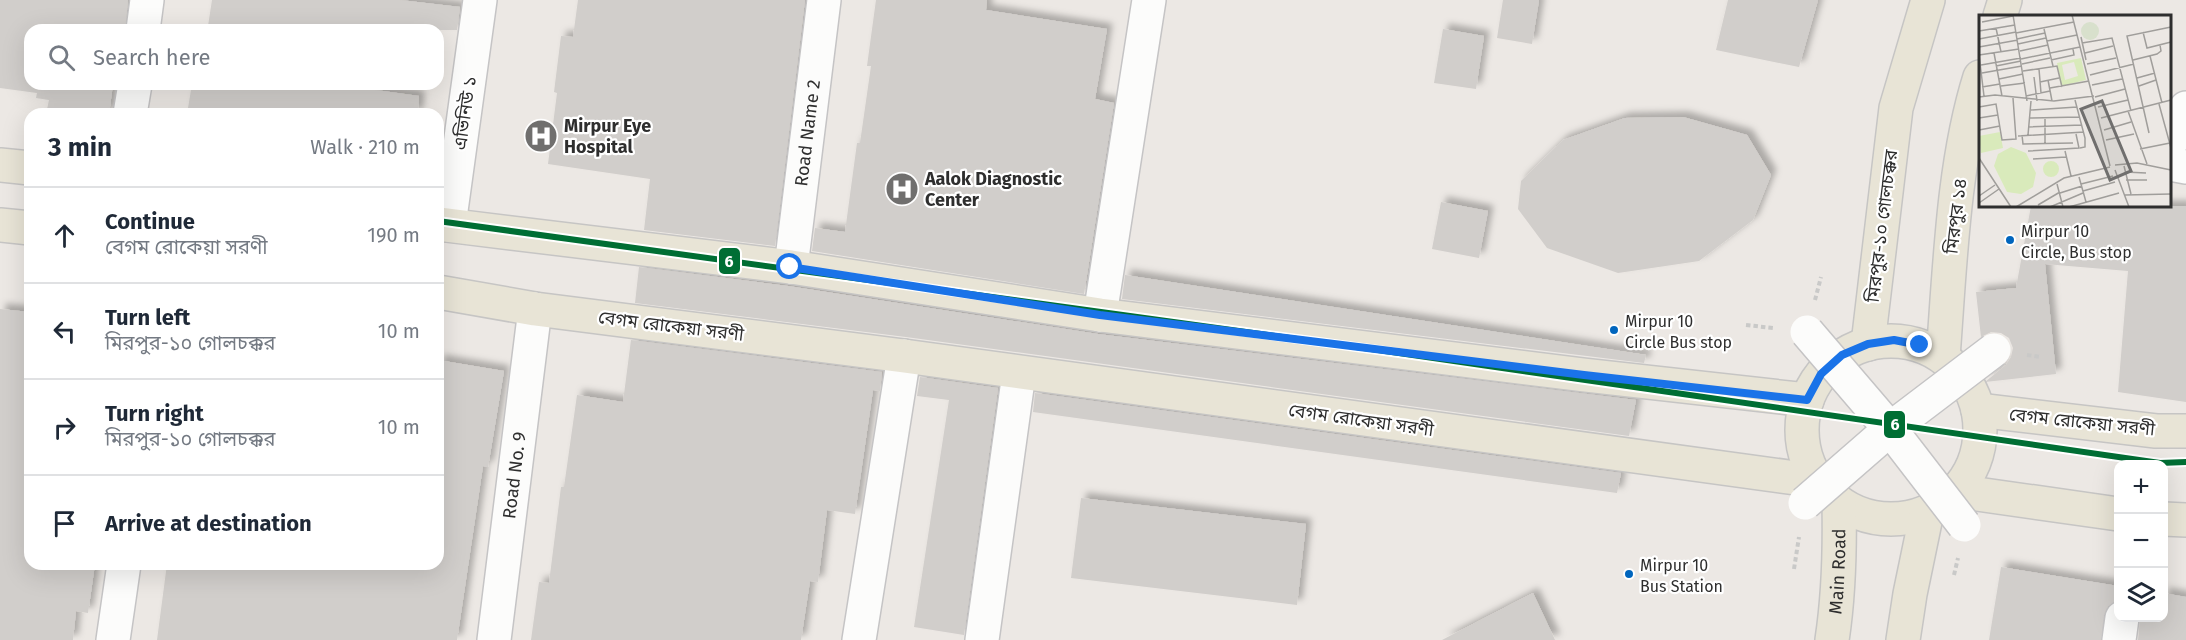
<!DOCTYPE html>
<html lang="en">
<head>
<meta charset="utf-8">
<style>
	:root { --surface:#fff; --page:#f6f6f7; --text:#1f2937; --muted:#747a83; --line:#e0e1e3 }
	body { margin:0; font-family:"Fira Sans","Noto Sans Bengali",sans-serif; background:var(--page); color:var(--text) }
	.controls { position:absolute; right:18px; bottom:18px; display:grid; overflow:hidden; border-radius:12px; box-shadow:0 6px 24px #0002 }
	.controls button { width:54px; height:54px; display:grid; place-items:center; padding:0; border:0; border-bottom:2px solid var(--line); background:var(--surface); color:var(--text); font:30px sans-serif }
	.stop { position:absolute; width:18px; height:18px; margin:-14px; border:4px solid #1a73e8; border-radius:50%; background:#fff }
	.stop.end { background:#1a73e8; border-color:#fff; box-shadow:0 2px 6px #0008 }
	.list { margin:0; padding:0; list-style:none }
	h2 { display:flex; justify-content:space-between; align-items:center; height:78px; margin:0; padding:0 24px; font-size:26px }
	h2 small { font-size:20px; font-weight:400; color:var(--muted) }
	.list li { display:grid; grid-template-columns:39px 1fr auto; gap:18px; align-items:center; box-sizing:border-box; height:96px; padding:0 24px; border-top:2px solid var(--line) }
	.list b { display:block; font-size:22px; white-space:nowrap }
	.list p { margin:0; font-size:20px; white-space:nowrap; color:var(--muted) }
	.list em { font-size:20px; font-style:normal; color:var(--muted) }
	.icon { flex:none; width:33px; height:33px; fill:none; stroke:currentColor; stroke-width:2; stroke-linecap:round; stroke-linejoin:round }
	.map { position:relative; flex:none; width:2186px; height:640px; overflow:hidden }
	.search { position:absolute; background:var(--surface); box-shadow:0 6px 24px #0002; left:24px; top:24px; width:420px; height:66px; display:flex; align-items:center; gap:15px; box-sizing:border-box; padding:0 21px; border-radius:18px; color:var(--muted); font-size:22px }
	.panel { position:absolute; background:var(--surface); box-shadow:0 6px 24px #0002; left:24px; top:108px; width:420px; height:462px; border-radius:18px }
	.map>svg:first-child { display:block }
	.building { fill:#d1cecb; filter:url(#shadow) }
	.lines { fill:none; stroke-linecap:round; stroke-linejoin:round }
	.minor-casing { stroke:#c5c4c5; stroke-width:36 }
	.major-casing { stroke:#c6c5c4; stroke-width:36 }
	.path { stroke:#c9c9c8; stroke-width:4; stroke-dasharray:4.5 3; stroke-linecap:butt }
	.minor { stroke:#fcfcfb; stroke-width:33 }
	.major { stroke:#e8e4d6; stroke-width:33 }
	.minor-bridge-casing { stroke:#c5c4c5; stroke-width:36; stroke-linecap:butt }
	.minor-bridge { stroke:#fcfcfb; stroke-width:33 }
	.metro-1-casing { stroke:#fff; stroke-width:10 }
	.metro-1 { stroke:#006e34; stroke-width:6 }
	.route { stroke:#1a73e8; stroke-width:8 }
	.bus-dot { fill:#0065bd; stroke:#fff; stroke-width:2 }
	.labels { text-anchor:middle; dominant-baseline:central; stroke-width:4.5; stroke-linejoin:round; paint-order:stroke }
	.bus-label { font-size:16px; fill:#2e2e2e; stroke:#fff; text-anchor:start }
	.street-label { font-size:18px; fill:#2e2e2e; stroke:#fff }
	.poi-label { font-size:18px; font-weight:bold; fill:#2e2e2e; stroke:#fff; text-anchor:start }
	.inset-road { fill:none; stroke:#a09e9b; stroke-width:1.5 }
	.view { fill:#706f6e; fill-opacity:0.15; stroke:#706f6e; stroke-width:3 }
	.inset-edge { fill:none; stroke:#2e2e2e; stroke-width:3 }
	.line-badge { stroke:#fff; stroke-width:2 }
	.badge-label { font-size:16px; text-anchor:middle; font-weight:bold; fill:#fff }
</style>
</head>
<body>
<div class="map">
<svg width="2186" height="640" viewBox="0 0 2186 640">
	<defs>
		<filter id="shadow"><feDropShadow dx="5.5" dy="-5.5" stdDeviation="3" flood-color="#0004"/></filter>
	</defs>
	<rect width="100%" height="100%" fill="#ece8e4"/>
	<!-- building -->
	<g class="building">
		<polygon points="0,0 128,0 125,30 30,30 30,84 113,84 109,114 46,114 49,100 36,98 37,93 0,88"/>
		<polygon points="212,0 400,0 460,7 457,30 234,30 208,26"/>
		<polygon points="578,0 805,0 775,246 644,230 650,179 548,164 557,93 554,92 561,36 573,37"/>
		<polygon points="876,0 987,0 986,10 1107,29 1095,99 1114,103 1084,294 812,251 815,228 845,232 857,143 860,143 871,66 867,66"/>
		<polygon points="1503,0 1539,0 1532,44 1497,38"/>
		<polygon points="1728,0 1818,0 1799,67 1716,50"/>
		<polygon points="1443,29 1484,36 1476,89 1434,83"/>
		<polygon points="192,84 332,84 419,96 418,114 187,114"/>
		<polygon points="1683,117 1747,135 1771,175 1753,220 1699,261 1618,273 1547,248 1518,209 1521,181 1563,140 1625,118"/>
		<polygon points="1441,202 1488,211 1479,258 1432,249"/>
		<polygon points="2031,206 2186,206 2186,402 2118,392 2128,271 2045,264 2056,374 1985,382 2006,365 2011,357 2013,348 2009,338 2001,333 1991,332 1981,337 1976,292 2016,288"/>
		<polygon points="639,267 788,286 1098,334 1636,400 1629,436 906,337 635,303"/>
		<polygon points="1125,275 1646,355 1644,363 1122,299"/>
		<polygon points="0,309 30,312 30,564 95,564 88,613 76,611 73,640 0,640"/>
		<polygon points="631,340 882,372 880,391 873,390 855,514 827,510 818,582 810,581 801,640 531,640 539,582 549,583 561,487 564,487 577,395 623,402"/>
		<polygon points="438,360 504,371 488,467 483,466 457,640 157,640 167,564 438,564"/>
		<polygon points="920,377 998,388 964,635 914,627 949,400 917,396"/>
		<polygon points="1035,393 1621,473 1617,493 1033,412"/>
		<polygon points="1081,498 1306,524 1297,605 1071,578"/>
		<polygon points="2001,567 2118,586 2118,600 2108,606 2104,615 2101,640 1989,640"/>
		<polygon points="1533,593 1555,640 1442,640"/>
		<polygon points="2163,593 2186,597 2186,640 2138,640 2140,618 2163,618"/>
	</g>
	<g class="lines">
		<!-- minor casing -->
		<g class="minor-casing">
			<g id="minor">
				<polyline points="143,30 147,0"/>
				<polyline points="130,114 135,84"/>
				<polyline points="2170,144 2186,108"/>
				<polyline points="2170,164 2186,167"/>
				<polyline points="449,225 480,0"/>
				<path id="s1" d="M791,267l33,-267"/>
				<polyline points="1100,315 1149,0"/>
				<polyline points="113,640 124,564"/>
				<path id="s2" d="M494,640l41,-331"/>
				<polyline points="859,640 904,356"/>
				<polyline points="982,640 1019,373"/>
				<polyline points="2119,640 2122,618"/>
			</g>
		</g>
		<!-- major casing -->
		<g class="major-casing">
			<g id="major">
				<polyline points="2000,16 2005,0"/>
				<polyline points="0,165 30,168"/>
				<polyline points="438,224 791,267 1100,315 1584,375 1807,400"/>
				<polyline points="0,225 30,228"/>
				<polyline points="438,292 535,309 904,356 1818,481"/>
				<circle cx="1891" cy="430" r="89"/>
				<polyline points="1868,344 1896,108 1928,0"/>
				<path d="M1943,357c7,-91 10,-194 37,-280"/>
				<polyline points="1978,410 2156,431 2186,431"/>
				<polyline points="1956,491 2118,514"/>
				<polyline points="2164,519 2186,520"/>
				<path id="s3" d="M1832,640c7,-46 8,-91 7,-137"/>
				<polyline points="1903,640 1910,594 1927,512"/>
			</g>
		</g>
		<!-- path -->
		<g class="path">
			<polyline points="1815,300 1821,277"/>
			<polyline points="1746,325 1773,328"/>
			<polyline points="2027,355 2041,357"/>
			<polyline points="1794,569 1799,537"/>
			<polyline points="1954,575 1958,558"/>
		</g>
		<!-- minor -->
		<use href="#minor" class="minor"/>
		<!-- major -->
		<use href="#major" class="major"/>
		<!-- minor-bridge casing -->
		<g class="minor-bridge-casing">
			<g id="minor-bridge">
				<polyline points="1807,332 1890,429 1964,525"/>
				<polyline points="1805,503 1890,429 1994,350"/>
			</g>
		</g>
		<!-- minor-bridge -->
		<use href="#minor-bridge" class="minor-bridge"/>
		<!-- metro-1 casing -->
		<g class="metro-1-casing">
			<polyline id="metro-1" points="438,221 1378,350 2160,463 2186,462"/>
		</g>
		<!-- metro-1 -->
		<use href="#metro-1" class="metro-1"/>
	</g>
	<g class="lines">
		<!-- route -->
		<polyline class="route" points="790,267 1100,315 1584,375 1807,400 1821,374 1842,355 1868,344 1894,340 1920,345"/>
	</g>
	<!-- icons -->
	<defs>
		<g id="hospital-disc" transform="scale(1.725)"><circle r="9.5" fill="#706f6e" stroke="#fff"/><path d="M-5-5h3v3.5h4V-5h3V5h-3V1.5h-4V5h-3Z" fill="#fff"/></g>
	</defs>
	<g fill-rule="evenodd">
		<use href="#hospital-disc" x="541" y="136"/>
		<use href="#hospital-disc" x="902" y="189"/>
	</g>
	<!-- markers -->
	<g class="bus-dot">
		<circle cx="2010" cy="240" r="5"/>
		<circle cx="1614" cy="330" r="5"/>
		<circle cx="1629" cy="574" r="5"/>
	</g>
	<g class="labels">
		<!-- bus labels -->
		<g class="bus-label">
			<text x="2021" y="231">Mirpur 10<tspan x="2021" dy="21">Circle, Bus stop</tspan></text>
			<text x="1625" y="321">Mirpur 10<tspan x="1625" dy="21">Circle Bus stop</tspan></text>
			<text x="1640" y="565">Mirpur 10<tspan x="1640" dy="21">Bus Station</tspan></text>
		</g>
		<!-- street labels -->
		<g class="street-label">
			<text transform="translate(465 113) rotate(-82)">এভিনিউ ১</text>
			<text stroke="none"><textPath href="#s1" startOffset="135">Road Name 2</textPath></text>
			<text transform="translate(1956 216) rotate(-83)">মিরপুর ১৪</text>
			<text transform="translate(1882 226) rotate(-83)">মিরপুর-১০ গোলচক্কর</text>
			<text transform="translate(671 326) rotate(7)">বেগম রোকেয়া সরণী</text>
			<text transform="translate(1361 420) rotate(8)">বেগম রোকেয়া সরণী</text>
			<text transform="translate(2082 422) rotate(6)">বেগম রোকেয়া সরণী</text>
			<text stroke="none"><textPath href="#s2" startOffset="166">Road No. 9</textPath></text>
			<text stroke="none"><textPath href="#s3" startOffset="69">Main Road</textPath></text>
		</g>
		<!-- poi labels -->
		<g class="poi-label">
			<text x="564" y="126">Mirpur Eye<tspan x="564" dy="21">Hospital</tspan></text>
			<text x="925" y="179">Aalok Diagnostic<tspan x="925" dy="21">Center</tspan></text>
		</g>
	</g>
	<!-- overview -->
	<g transform="translate(1979 15)">
		<rect width="192" height="192" fill="#ece8e4"/>
		<path d="M102 16a9 9 0 1 1 18 0a9 9 0 1 1-18 0Z" fill="#d8e0cc"/>
		<path d="M102,43l5,22 -25,6 -4,-23zM95,47l4,14 -13,4 -3,-15zM21,117l3,16 -22,5 -2,-17zM32,132l15,6 10,20 -3,14 -12,7 -14,-2 -13,-26 4,-12zM64 154a8 8 0 1 1 16 0a8 8 0 1 1-16 0Z" fill="#d9eabb" fill-rule="evenodd"/>
		<path class="inset-road" d="M34,0l14,86M93,0l38,151M3,7l31,-6M17,13l5,24M65,14l9,37M0,16l36,-6M164,17l4,16 24,-6M37,18l58,-11M102,22l5,23M0,24l37,-7M38,24l28,-6M68,26l30,-6M103,28l30,-5 19,73M39,29l28,-6M0,32l39,-7M41,36l28,-6M15,38l8,43M106,38l28,-7M0,40l5,41M0,40l40,-6M171,41l12,47M42,44l59,-12M72,45l23,-5 -1,-6M154,45l24,-6 4,-3 -1,-6M43,49l28,-6M108,49l29,-6M2,50l40,-7M17,51l25,-5M60,54l2,24M44,56l34,-5 5,21M3,58l40,-7M111,60l44,-11M55,62l3,24M158,63l18,-5M20,64l24,-5M69,65l4,21M61,67l19,-4M113,70l30,-6M22,71l24,-3M160,71l17,-6M3,72l18,-3M71,73l39,-7M47,81l24,-5M0,82l16,-2 59,6 40,-5M116,82l30,-8M96,85l10,38v9l-5,1M180,89l12,44M0,92l17,-3 6,36 14,-1 -3,-41M119,92l30,-7M52,95l46,-3M149,96l19,53M0,103l19,-3M51,103l50,-1M122,103l70,-18M49,112l54,-2M0,115l21,-4M125,115l27,-8M170,118l-22,-97 44,-9M43,120l1,9 50,-1M49,120l3,-34M39,121l66,-4M127,125l28,-6M66,128v-24M161,134l30,-6M49,136l51,-3 -3,-14M86,136l6,25M0,143l32,49M54,144l33,-2M136,150l22,-2 34,7M145,151l7,28M136,155l14,37M146,157l21,1M100,162l7,25M147,165h21M78,169l6,23M102,169l32,-8M104,176l32,-9M81,178l22,-7M146,180l46,-1M0,181l16,-11M0,188l20,-14M59,190l22,-13M37,192l48,-29 46,-11M71,192l33,-14M90,192l50,-14"/>
		<path class="view" d="M123,86l29,70 -21,9 -29,-71z"/>
		<rect width="192" height="192" class="inset-edge"/>
	</g>
	<g class="line-badge">
		<rect x="718" y="247" width="23" height="28" rx="6" fill="#006e34"/>
		<rect x="1883" y="410" width="23" height="29" rx="6" fill="#006e34"/>
	</g>
	<g class="badge-label">
		<text x="729" y="267">6</text>
		<text x="1895" y="430">6</text>
	</g>
</svg>
<div class="controls">
<button>+</button>
<button>−</button>
<button><svg class="icon" aria-label="layers" viewBox="0 0 24 24"><path d="M12 4l9 5-9 5-9-5zM3 14l9 5 9-5"/></svg></button>
</div>
<div class="stop" style="left:790px;top:267px"></div>
<div class="stop end" style="left:1920px;top:345px"></div>
<div class="search"><svg class="icon" aria-label="search" viewBox="0 0 24 24"><circle cx="10" cy="10" r="6"/><path d="M15 15l6 6"/></svg>Search here</div>
<section class="panel">
<h2>3 min<small>Walk · 210 m</small></h2>
<ul class="list">
<li><svg class="icon" aria-label="ahead" viewBox="0 0 24 24"><path d="M12 20V5M6 11l6-6 6 6"/></svg><div><b>Continue</b><p>বেগম রোকেয়া সরণী</p></div><em>190 m</em></li>
<li><svg class="icon" aria-label="left" viewBox="0 0 24 24"><path d="M17 20v-9H6M10 6l-5 5 5 5"/></svg><div><b>Turn left</b><p>মিরপুর-১০ গোলচক্কর</p></div><em>10 m</em></li>
<li><svg class="icon" aria-label="right" viewBox="0 0 24 24"><path d="M7 20v-9h11M14 6l5 5-5 5"/></svg><div><b>Turn right</b><p>মিরপুর-১০ গোলচক্কর</p></div><em>10 m</em></li>
<li><svg class="icon" aria-label="arrive" viewBox="0 0 24 24"><path d="M6 21V4h12l-3 4 3 4H6"/></svg><div><b>Arrive at destination</b></div></li>
</ul>
</section>
</div>
</body>
</html>
